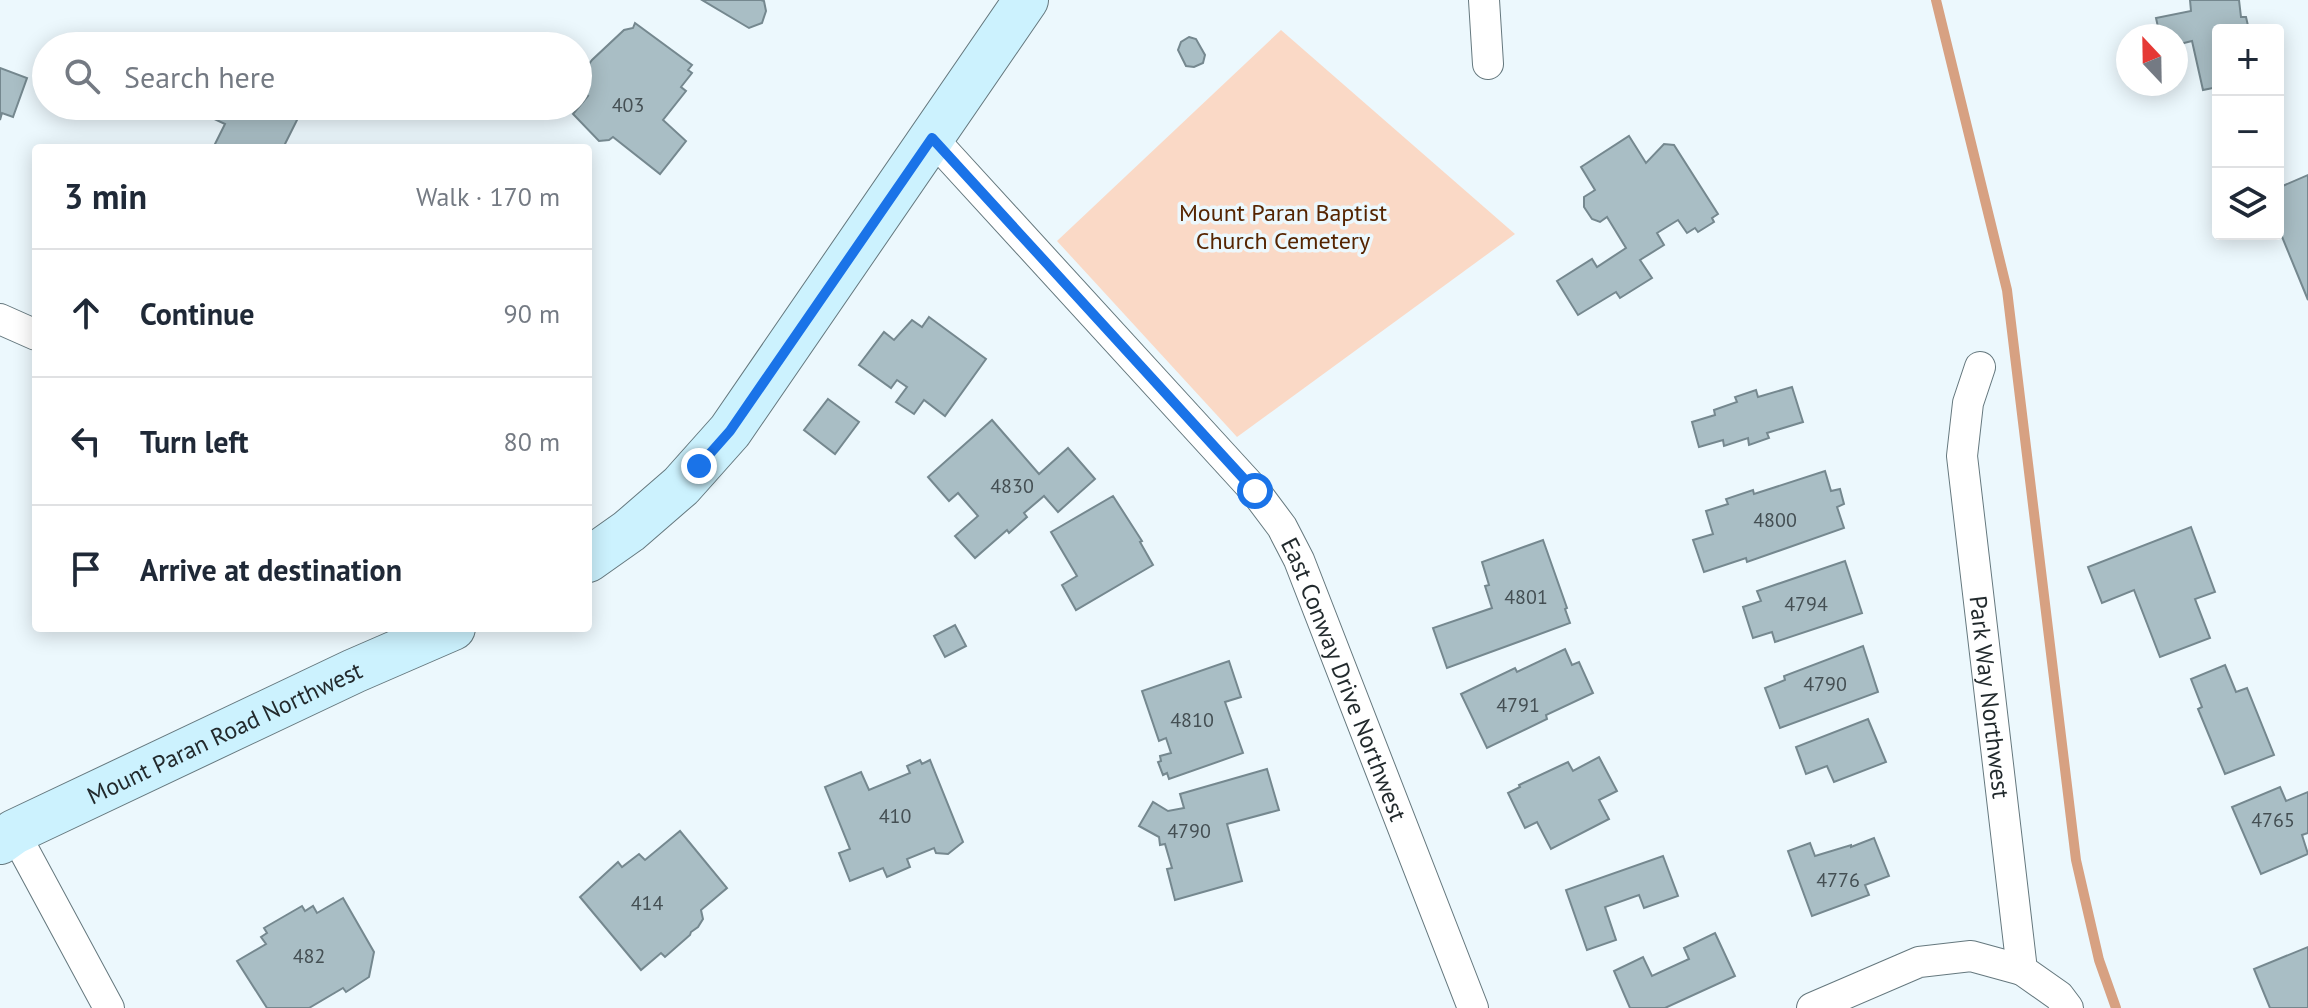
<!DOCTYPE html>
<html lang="en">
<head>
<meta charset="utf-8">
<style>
	:root { --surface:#fff; --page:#f6f6f7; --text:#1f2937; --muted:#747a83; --line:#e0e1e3 }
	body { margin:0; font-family:"PT Sans",sans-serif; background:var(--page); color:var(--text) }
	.controls { position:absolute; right:24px; top:24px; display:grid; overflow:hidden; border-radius:8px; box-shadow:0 4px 20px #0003 }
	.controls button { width:72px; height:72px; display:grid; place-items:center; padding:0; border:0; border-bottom:2px solid var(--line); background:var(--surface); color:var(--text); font:40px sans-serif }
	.compass { position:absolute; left:2116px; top:24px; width:72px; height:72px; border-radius:50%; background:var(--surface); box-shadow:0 4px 20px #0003; rotate:338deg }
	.stop { position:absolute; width:24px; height:24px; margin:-18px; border:6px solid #1a73e8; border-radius:50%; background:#fff }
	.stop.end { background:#1a73e8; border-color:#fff; box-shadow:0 2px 8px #0008 }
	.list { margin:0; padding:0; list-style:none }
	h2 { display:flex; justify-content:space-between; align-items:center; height:104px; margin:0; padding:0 32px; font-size:34px }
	h2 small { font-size:26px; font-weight:400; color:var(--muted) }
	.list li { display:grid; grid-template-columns:52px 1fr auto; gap:24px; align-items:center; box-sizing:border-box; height:128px; padding:0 32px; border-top:2px solid var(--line) }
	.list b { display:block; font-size:30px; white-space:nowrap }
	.list em { font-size:26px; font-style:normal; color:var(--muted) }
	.icon { flex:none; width:44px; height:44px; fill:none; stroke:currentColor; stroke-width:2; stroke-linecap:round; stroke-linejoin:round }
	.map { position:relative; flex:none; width:2308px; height:1008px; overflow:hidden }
	.search { position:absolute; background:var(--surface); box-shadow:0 4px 20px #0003; left:32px; top:32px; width:560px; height:88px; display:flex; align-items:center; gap:20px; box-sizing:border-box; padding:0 28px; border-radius:44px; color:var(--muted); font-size:30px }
	.panel { position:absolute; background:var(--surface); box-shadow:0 4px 20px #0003; left:32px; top:144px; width:560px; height:488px; border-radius:8px }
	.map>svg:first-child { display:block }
	.green { fill:#fad9c6 }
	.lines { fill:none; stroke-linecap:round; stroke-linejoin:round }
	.stream { stroke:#d7a182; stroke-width:10 }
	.building { fill:#a9bec5; stroke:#75888f; stroke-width:2 }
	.street-casing { stroke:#65787e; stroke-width:32 }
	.secondary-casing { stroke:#65787e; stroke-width:46 }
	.street { stroke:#fff; stroke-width:30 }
	.secondary { stroke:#ccf2fe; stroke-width:44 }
	.route { stroke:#1a73e8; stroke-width:10 }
	.labels { text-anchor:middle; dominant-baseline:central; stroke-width:7; stroke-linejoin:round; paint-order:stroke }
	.number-label { font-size:20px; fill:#444f53 }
	.park-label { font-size:24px; fill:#552400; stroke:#ecf8fd }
	.street-label { font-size:24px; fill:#222a2d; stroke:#ecf8fd }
</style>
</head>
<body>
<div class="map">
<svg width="2308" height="1008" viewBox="0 0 2308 1008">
	<rect width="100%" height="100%" fill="#ecf8fd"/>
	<!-- green -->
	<polygon class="green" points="1281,30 1515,234 1237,437 1057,241"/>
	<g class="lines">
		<!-- stream -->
		<polyline class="stream" points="1936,0 2007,290 2076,860 2099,960 2116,1008"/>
	</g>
	<!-- building -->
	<g class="building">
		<polygon points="702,0 761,0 764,1 766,11 762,23 749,28"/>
		<polygon points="2190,0 2239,0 2241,17 2246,17 2249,30 2218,30 2218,87 2203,90 2192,41 2176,45 2176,36 2160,36 2156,18 2191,11"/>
		<polygon points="635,23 692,65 688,70 692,73 681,87 686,91 663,120 686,141 660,174 613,137 609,140 599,141 573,114 588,96 578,88 578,79 592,60 624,30 633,28"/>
		<polygon points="1189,37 1196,39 1205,55 1203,63 1194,67 1186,66 1178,50 1181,42"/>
		<polygon points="0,68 27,78 13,117 2,113 0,120"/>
		<polygon points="187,106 304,106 283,148 213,148 225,124"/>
		<polygon points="1629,136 1646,163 1664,144 1674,145 1718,214 1712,218 1714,222 1698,232 1695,228 1687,233 1678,220 1657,233 1664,245 1640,260 1652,278 1620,298 1616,292 1578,315 1557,281 1592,259 1597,267 1626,248 1607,217 1600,222 1592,219 1584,207 1584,197 1595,190 1581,167"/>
		<polygon points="2308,175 2308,300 2278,227 2278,188"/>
		<polygon points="929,317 986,359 945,416 924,400 914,414 896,402 907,387 897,380 891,388 859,365 884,332 894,340 912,320 922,327"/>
		<polygon points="1792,387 1803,422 1767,433 1769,438 1749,445 1748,438 1724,446 1723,440 1699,447 1692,422 1715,415 1714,410 1737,402 1735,397 1756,390 1758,397"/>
		<polygon points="828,399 859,422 835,454 804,430"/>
		<polygon points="992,420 1039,474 1068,448 1095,479 1058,512 1044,496 1024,513 1027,517 1009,533 1007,530 975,558 955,536 978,516 958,493 949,501 928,477"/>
		<polygon points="1825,471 1831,491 1840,489 1844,504 1837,507 1844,528 1747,562 1746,558 1704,572 1693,540 1713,534 1706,511 1728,504 1726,499 1753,490 1754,494"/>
		<polygon points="1113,496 1142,541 1140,542 1153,565 1076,610 1062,585 1077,576 1051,532"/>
		<polygon points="2191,527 2215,592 2195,599 2210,638 2160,657 2134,590 2102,603 2088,567"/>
		<polygon points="1543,540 1567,608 1565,609 1570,623 1447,668 1433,628 1492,608 1485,586 1489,585 1482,562"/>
		<polygon points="1845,561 1862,613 1775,642 1772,632 1753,638 1743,607 1761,601 1757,591"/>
		<polygon points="955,625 966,646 945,657 934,636"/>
		<polygon points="1863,646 1878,692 1780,728 1765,688 1785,680 1784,676"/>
		<polygon points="1565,649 1572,665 1579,662 1593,693 1546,715 1547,719 1487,748 1461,694 1515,668 1517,672"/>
		<polygon points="1229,661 1241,697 1225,702 1243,753 1169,779 1167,773 1163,775 1158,762 1161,761 1160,756 1171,753 1166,738 1159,741 1142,691"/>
		<polygon points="2225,665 2236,692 2247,688 2274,755 2225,774 2198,709 2202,707 2191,679"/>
		<polygon points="1868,719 1886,762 1834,782 1827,766 1806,774 1796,747"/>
		<polygon points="1599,757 1617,791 1599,800 1609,819 1551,849 1537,822 1525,828 1508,793 1520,787 1519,785 1568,762 1573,771"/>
		<polygon points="920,760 922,764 930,760 963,842 948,854 936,853 934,848 907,859 910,867 887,877 883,868 850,881 839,853 850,849 825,787 861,772 869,790 910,773 907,766"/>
		<polygon points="1267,769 1279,810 1227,824 1242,881 1175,900 1167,869 1172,868 1165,844 1160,845 1159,837 1139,826 1153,802 1168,811 1184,808 1180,794"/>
		<polygon points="2280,787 2286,801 2308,792 2308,833 2302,835 2308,854 2261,874 2232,807"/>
		<polygon points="680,831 727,888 701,910 703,919 698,927 691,932 690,935 665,957 661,953 641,970 580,897 618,862 622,867 639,854 645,860"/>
		<polygon points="1874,838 1889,876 1865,885 1869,895 1812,916 1788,851 1810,843 1815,856 1851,845 1851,847"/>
		<polygon points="1663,856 1678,896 1644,908 1639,895 1605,907 1616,940 1587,950 1566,890"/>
		<polygon points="343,898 374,952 369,977 346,992 343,988 309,1008 267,1008 237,961 266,944 261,937 267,933 264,928 302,906 305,911 313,906 317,913"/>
		<polygon points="1715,933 1735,976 1665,1008 1630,1008 1614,971 1643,957 1652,976 1689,959 1684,948"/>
		<polygon points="2308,947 2308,1008 2270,1008 2254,969"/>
	</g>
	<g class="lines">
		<!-- street casing -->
		<g class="street-casing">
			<g id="street">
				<polyline points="1484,0 1488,64"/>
				<path id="s1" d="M932,138l323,353 27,36 17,33 174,448"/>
				<polyline points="0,319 36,335"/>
				<path id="s2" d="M1980,367l-12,36 -6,53 60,514 37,26 9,12"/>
				<polyline points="14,832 109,1008"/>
				<polyline points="1812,1008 1919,962 1971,956 2022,970"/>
			</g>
		</g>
		<!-- secondary casing -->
		<g class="secondary-casing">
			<g id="secondary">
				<polyline points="588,560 629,531 681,486 730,431 1026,0"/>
				<path id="s3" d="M0,842l14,-10 340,-161 99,-43"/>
			</g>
		</g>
		<!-- street -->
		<use href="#street" class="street"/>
		<!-- secondary -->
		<use href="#secondary" class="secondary"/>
	</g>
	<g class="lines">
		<!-- route -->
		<polyline class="route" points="699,466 730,431 932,138 1255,491"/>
	</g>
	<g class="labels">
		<!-- number labels -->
		<g class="number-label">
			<text x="628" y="105">403</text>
			<text x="1012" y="486">4830</text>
			<text x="1775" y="520">4800</text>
			<text x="1526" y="597">4801</text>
			<text x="1806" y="604">4794</text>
			<text x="1825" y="684">4790</text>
			<text x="1518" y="705">4791</text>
			<text x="1192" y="720">4810</text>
			<text x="895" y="816">410</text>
			<text x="2273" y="820">4765</text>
			<text x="1189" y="831">4790</text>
			<text x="1838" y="880">4776</text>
			<text x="647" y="903">414</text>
			<text x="309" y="956">482</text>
		</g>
		<!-- park labels -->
		<g class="park-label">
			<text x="1283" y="212">Mount Paran Baptist<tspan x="1283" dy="28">Church Cemetery</tspan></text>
		</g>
		<!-- street labels -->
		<g class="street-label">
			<text stroke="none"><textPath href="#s1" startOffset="688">East Conway Drive Northwest</textPath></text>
			<text stroke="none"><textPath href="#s2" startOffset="334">Park Way Northwest</textPath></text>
			<text stroke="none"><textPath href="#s3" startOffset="250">Mount Paran Road Northwest</textPath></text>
		</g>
	</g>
</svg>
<div class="controls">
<button>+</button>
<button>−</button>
<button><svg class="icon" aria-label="layers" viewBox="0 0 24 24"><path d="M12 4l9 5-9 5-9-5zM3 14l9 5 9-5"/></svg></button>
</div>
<svg class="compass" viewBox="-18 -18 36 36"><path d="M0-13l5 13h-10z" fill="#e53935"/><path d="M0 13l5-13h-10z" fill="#747a83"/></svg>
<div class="stop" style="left:1255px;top:491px"></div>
<div class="stop end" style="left:699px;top:466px"></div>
<div class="search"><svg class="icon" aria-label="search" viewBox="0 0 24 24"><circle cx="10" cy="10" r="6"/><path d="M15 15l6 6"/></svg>Search here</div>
<section class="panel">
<h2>3 min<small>Walk · 170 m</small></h2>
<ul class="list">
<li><svg class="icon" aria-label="ahead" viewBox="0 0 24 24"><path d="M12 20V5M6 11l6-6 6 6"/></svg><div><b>Continue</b></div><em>90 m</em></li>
<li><svg class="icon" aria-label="left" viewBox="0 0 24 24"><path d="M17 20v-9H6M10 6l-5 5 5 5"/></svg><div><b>Turn left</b></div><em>80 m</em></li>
<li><svg class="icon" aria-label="arrive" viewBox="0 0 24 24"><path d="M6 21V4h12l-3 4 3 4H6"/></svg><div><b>Arrive at destination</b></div></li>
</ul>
</section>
</div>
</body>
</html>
